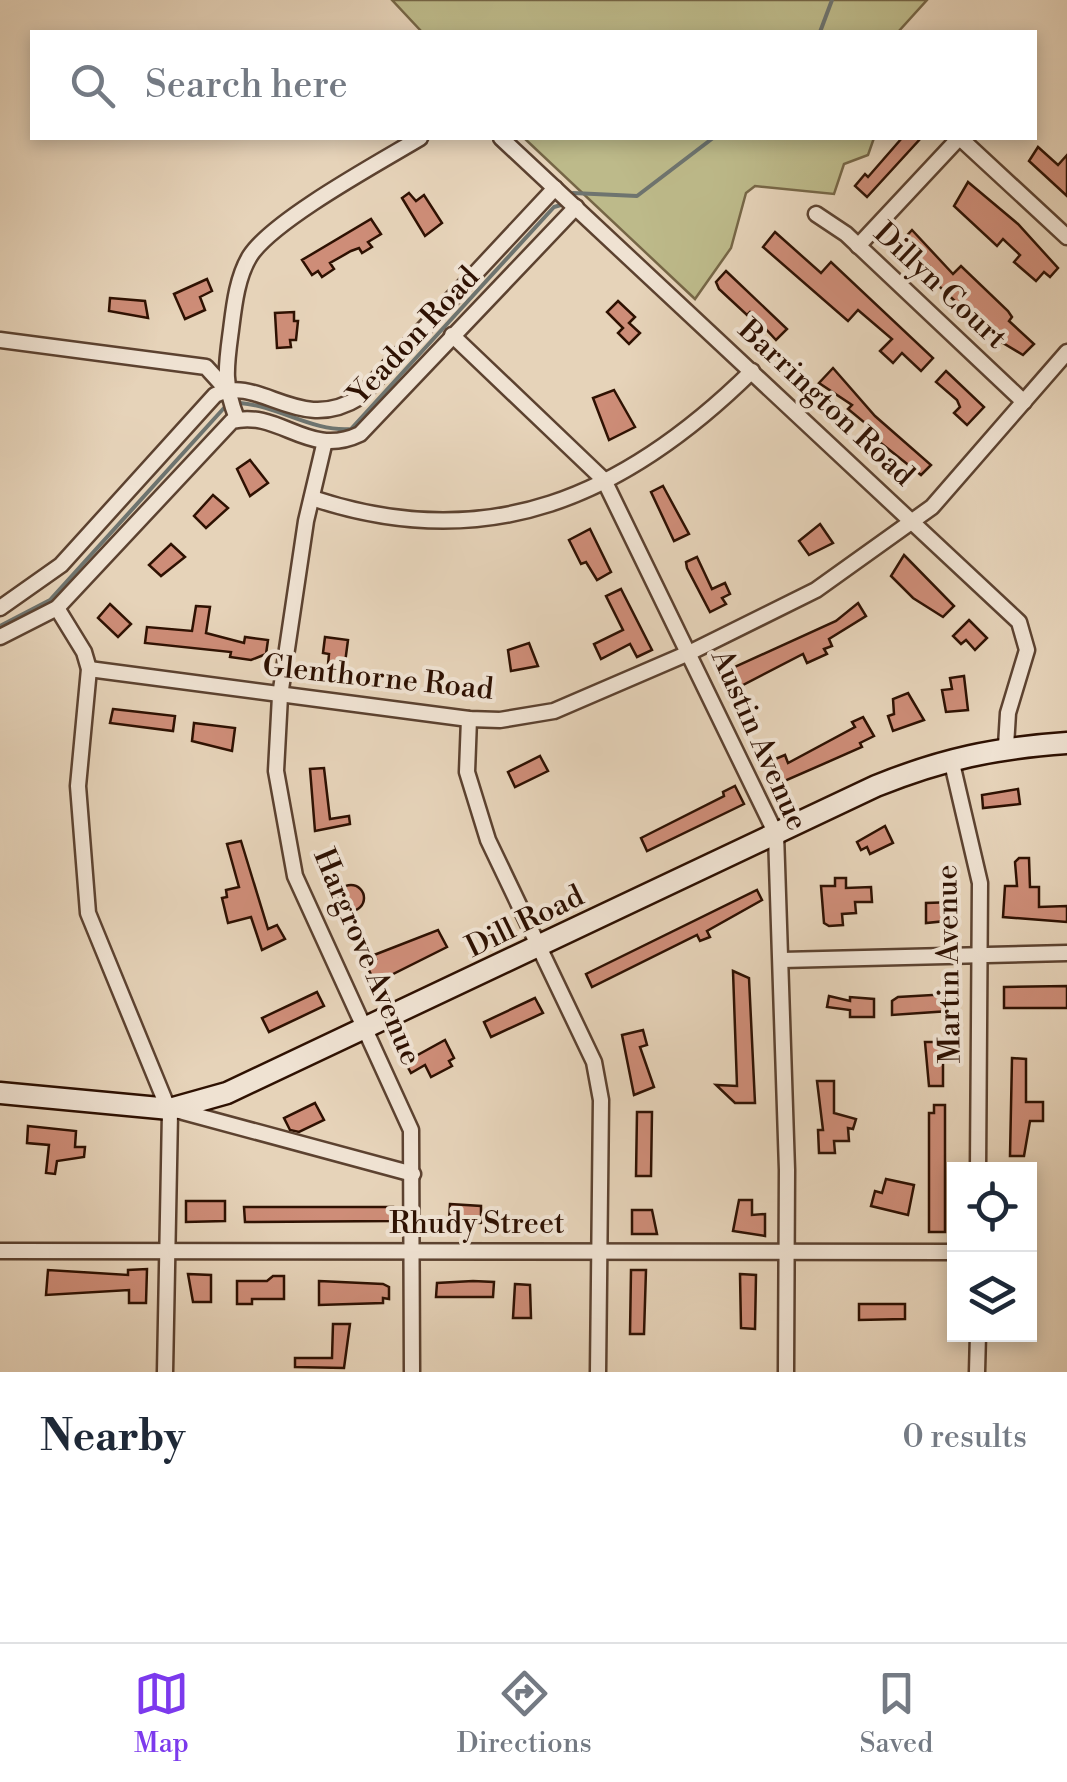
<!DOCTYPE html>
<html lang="en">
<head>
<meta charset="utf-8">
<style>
	:root { --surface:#fff; --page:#f2f2f3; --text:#1f2937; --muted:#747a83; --line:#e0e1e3; --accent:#7c3aed }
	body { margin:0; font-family:"Libre Bodoni",serif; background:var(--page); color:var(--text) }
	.controls { position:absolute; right:30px; bottom:30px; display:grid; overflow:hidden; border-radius:0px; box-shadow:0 5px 15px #0003 }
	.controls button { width:90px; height:90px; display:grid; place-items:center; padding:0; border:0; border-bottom:2px solid var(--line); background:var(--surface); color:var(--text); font:50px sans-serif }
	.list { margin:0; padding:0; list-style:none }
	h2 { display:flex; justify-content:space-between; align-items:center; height:130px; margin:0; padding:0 40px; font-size:42px }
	h2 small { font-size:32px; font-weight:400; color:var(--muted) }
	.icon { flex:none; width:55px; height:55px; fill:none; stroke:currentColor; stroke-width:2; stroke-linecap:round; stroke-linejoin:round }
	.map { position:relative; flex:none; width:1067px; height:1372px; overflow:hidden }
	.search { position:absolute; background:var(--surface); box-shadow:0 5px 15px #0003; left:30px; right:30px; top:30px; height:110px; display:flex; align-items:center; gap:25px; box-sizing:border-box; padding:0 35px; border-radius:0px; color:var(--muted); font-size:38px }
	.sheet { height:270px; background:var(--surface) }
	nav { display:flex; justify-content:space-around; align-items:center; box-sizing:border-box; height:140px; border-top:2px solid var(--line); background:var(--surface); font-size:28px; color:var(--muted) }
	nav a { display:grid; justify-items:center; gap:5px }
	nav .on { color:var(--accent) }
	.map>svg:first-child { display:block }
	.green { fill:#bdba8a; stroke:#766646; stroke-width:2.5 }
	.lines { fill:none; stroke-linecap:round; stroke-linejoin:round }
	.stream { stroke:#6e746f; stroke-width:4 }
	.building { fill:#ce8d78; stroke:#2e1102; stroke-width:2.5 }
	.street-casing { stroke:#5c4230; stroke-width:19 }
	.secondary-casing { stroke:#2e1102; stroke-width:25 }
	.street { stroke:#efe2d2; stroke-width:14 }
	.secondary { stroke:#efe2d2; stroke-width:20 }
	.labels { text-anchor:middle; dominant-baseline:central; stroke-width:8; stroke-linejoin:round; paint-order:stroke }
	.street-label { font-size:30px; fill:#2e1102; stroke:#efe2d2 }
</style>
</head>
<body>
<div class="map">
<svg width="1067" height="1372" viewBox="0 0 1067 1372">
	<rect width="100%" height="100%" fill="#e6d3b9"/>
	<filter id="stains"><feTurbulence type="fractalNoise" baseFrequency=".002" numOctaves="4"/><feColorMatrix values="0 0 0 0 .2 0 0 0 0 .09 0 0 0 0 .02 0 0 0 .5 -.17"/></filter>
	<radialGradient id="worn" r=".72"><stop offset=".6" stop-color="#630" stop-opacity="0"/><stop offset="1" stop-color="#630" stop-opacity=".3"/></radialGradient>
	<!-- green -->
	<g class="green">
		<polygon points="392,0 927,0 898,32 422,32"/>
		<polygon points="524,138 874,138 868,155 844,164 834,194 755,186 746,193 731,248 695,299"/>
	</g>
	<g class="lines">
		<!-- stream -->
		<g class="stream">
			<polyline points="820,32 832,0"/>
			<polyline points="573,193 637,196 713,138"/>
			<path d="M240,403c39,3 72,29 111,26l203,-222 7,-2"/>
			<polyline points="0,626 50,600 224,408"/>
		</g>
	</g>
	<!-- building -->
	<g class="building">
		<polygon points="902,138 921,138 867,197 855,186 865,174 868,177"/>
		<polygon points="1038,147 1058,165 1067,155 1067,196 1029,161"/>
		<polygon points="968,182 1018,224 1058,268 1050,277 1044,272 1036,281 1014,262 1020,255 1003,239 997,246 954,206"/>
		<polygon points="409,193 416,201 424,195 442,223 425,236 402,198"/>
		<polygon points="371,219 381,234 368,242 372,247 362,253 359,248 351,251 330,263 334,269 322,277 318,271 312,275 302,260"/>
		<polygon points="912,230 953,274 961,266 1008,311 1012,317 1009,321 1034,344 1023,355 993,337 924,272 929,266 901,242"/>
		<polygon points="775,232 821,273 831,262 933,358 921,371 902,353 893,363 880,351 892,339 858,310 848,321 763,247"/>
		<polygon points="726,271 787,329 776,340 750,312 747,315 719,289 716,282"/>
		<polygon points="207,279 212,291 200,297 205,310 185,319 174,294"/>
		<polygon points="110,298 145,301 148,318 109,311"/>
		<polygon points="618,301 635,317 629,323 640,333 629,344 618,333 623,328 607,312"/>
		<polygon points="294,312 294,321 298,321 296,340 290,340 291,347 277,348 275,313"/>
		<polygon points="833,368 875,416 931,465 921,475 872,436 876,432 848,409 852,405 819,383"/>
		<polygon points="946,371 984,407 967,425 954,413 960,407 957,400 936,382"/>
		<polygon points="614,390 635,427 609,440 593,398"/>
		<polygon points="250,460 268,483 250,496 237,469"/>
		<polygon points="663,486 689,534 674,541 651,492"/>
		<polygon points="213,495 228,508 206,528 194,516"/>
		<polygon points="820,524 833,543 809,555 799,541"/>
		<polygon points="590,529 611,572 597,580 586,562 581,564 569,540"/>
		<polygon points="171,544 185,557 161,576 149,565"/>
		<polygon points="904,555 954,606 943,617 913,598 891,576"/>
		<polygon points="697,557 712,589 725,583 730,594 722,598 726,604 710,612 687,568 686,562"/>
		<polygon points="621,589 652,650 637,657 630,644 601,659 594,644 623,630 606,596"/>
		<polygon points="858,603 866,616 829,639 832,646 824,649 827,654 807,663 803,654 739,687 730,669 836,621"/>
		<polygon points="110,604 131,624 118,637 98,618"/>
		<polygon points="196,606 210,607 206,633 244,643 245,637 268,640 266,654 251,660 230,657 231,652 145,643 147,627 192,631"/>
		<polygon points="969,620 987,638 975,650 966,640 961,644 953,636"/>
		<polygon points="325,637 348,640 343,678 327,675 329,654 323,653"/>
		<polygon points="529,643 538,666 511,671 508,650"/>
		<polygon points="964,676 968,710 946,712 942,690 952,689 950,678"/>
		<polygon points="908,693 924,720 893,731 888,716 894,714 893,699"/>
		<polygon points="113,709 175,716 173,731 110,723"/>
		<polygon points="863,717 874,736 860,743 862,747 780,783 775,759 785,755 788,763 855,727 852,722"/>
		<polygon points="194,723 235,728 232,751 192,741"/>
		<polygon points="540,756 548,771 515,787 508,772"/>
		<polygon points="324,768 330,819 349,816 350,824 315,831 310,769"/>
		<polygon points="735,786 744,804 647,851 641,838 724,796 723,792"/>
		<polygon points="1018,789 1020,804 983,808 982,795"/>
		<polygon points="885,826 893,843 870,854 867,847 861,850 857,842"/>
		<polygon points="241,841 268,929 277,925 285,939 262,950 251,917 228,923 222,898 227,897 226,890 239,887 227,844"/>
		<polygon points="1019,858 1029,858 1030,887 1039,887 1039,907 1067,906 1067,922 1003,917 1005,886 1017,886 1015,862"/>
		<polygon points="835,878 846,878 846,888 871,887 872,902 855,902 856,913 842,914 843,925 829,926 824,923 821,886 835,886"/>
		<circle cx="351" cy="898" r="13"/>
		<polygon points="757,890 762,900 707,931 710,937 700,941 697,935 592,987 586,974"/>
		<polygon points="955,902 955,920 926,923 926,903"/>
		<polygon points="438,930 447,947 375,983 366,964 376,959 374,955"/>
		<polygon points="733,971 749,978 755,1103 735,1103 716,1085 737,1086"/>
		<polygon points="1067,986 1067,1008 1004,1008 1004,987"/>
		<polygon points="317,992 324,1006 269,1032 262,1018"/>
		<polygon points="949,994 949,1011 892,1015 892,1001 898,997"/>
		<polygon points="829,996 850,1001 850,997 874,999 874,1017 850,1017 850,1010 827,1007"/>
		<polygon points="535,998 543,1013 491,1037 484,1022"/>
		<polygon points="643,1030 647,1045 640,1047 654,1087 634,1095 622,1035"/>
		<polygon points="445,1040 454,1058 449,1061 452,1066 431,1077 425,1065 411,1073 405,1062"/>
		<polygon points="925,1042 949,1042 949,1055 943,1055 943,1086 929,1086"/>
		<polygon points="1012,1058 1026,1059 1026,1102 1043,1102 1043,1121 1030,1121 1024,1156 1010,1156"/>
		<polygon points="817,1081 834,1081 834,1113 856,1119 853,1129 848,1128 849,1141 834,1141 835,1153 819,1153 818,1130 823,1130"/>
		<polygon points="315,1103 324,1120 299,1132 290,1130 284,1118"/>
		<polygon points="934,1105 945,1105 945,1232 929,1232 929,1113 934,1113"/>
		<polygon points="637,1112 652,1112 651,1176 636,1176"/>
		<polygon points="28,1126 76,1131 75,1147 85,1147 84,1157 57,1161 55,1174 46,1173 49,1145 27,1143"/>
		<polygon points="886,1179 914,1185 908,1215 871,1206 875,1191 882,1193"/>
		<polygon points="739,1200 752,1200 752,1215 765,1214 765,1236 733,1231"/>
		<polygon points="186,1201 225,1201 225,1221 186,1222"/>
		<polygon points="450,1204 481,1206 481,1223 449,1222"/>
		<polygon points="244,1207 393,1207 393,1221 245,1222"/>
		<polygon points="632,1210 652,1210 657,1234 632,1234"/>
		<polygon points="147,1269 146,1303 129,1303 129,1290 46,1295 48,1270 128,1275 128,1270"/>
		<polygon points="631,1270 646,1270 644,1334 630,1334"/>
		<polygon points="188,1274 211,1275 211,1302 193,1302"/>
		<polygon points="740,1274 756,1275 755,1329 741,1328"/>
		<polygon points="273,1276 284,1276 284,1299 252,1299 252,1304 237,1304 237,1281 267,1281"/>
		<polygon points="319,1281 383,1284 389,1287 389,1299 383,1298 383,1303 319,1305"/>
		<polygon points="473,1281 494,1282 493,1297 436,1297 437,1283"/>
		<polygon points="515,1284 530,1285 531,1318 513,1318"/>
		<polygon points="859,1304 905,1304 905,1319 859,1320"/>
		<polygon points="333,1324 350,1324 344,1368 295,1367 295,1358 332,1358"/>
	</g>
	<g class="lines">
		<!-- street casing -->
		<g class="street-casing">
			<g id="street">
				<polyline points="501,138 1019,622 1027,650 1008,713 1006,746"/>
				<polyline points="960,138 1067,237"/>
				<polyline points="816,214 846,234 1024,402"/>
				<polyline points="858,246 959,138"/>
				<polyline points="452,335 604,480 776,834 787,1170 786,1372"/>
				<polyline points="0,340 206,367 226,389"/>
				<path d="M237,419c-14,-36 -11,-52 -6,-89 3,-24 6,-53 19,-74 23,-36 130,-94 170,-118"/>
				<polyline points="324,445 306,521 280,696 276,771 295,876 411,1130 412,1372"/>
				<path d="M312,498c177,59 313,-2 440,-127"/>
				<path d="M0,608l61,-43 154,-170c45,-22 83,41 145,2l195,-209"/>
				<polyline points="57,608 84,652 89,669 78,786 88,913 170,1113 165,1372"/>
				<path d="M0,637l57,-29 175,-187c48,-12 76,38 128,13l216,-227"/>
				<polyline points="89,669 469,719 500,720 554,711 691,652 816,590 932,507 1067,352"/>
				<polyline points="469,719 467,772 488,840 594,1062 601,1100 598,1372"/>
				<polyline points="951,759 980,883 978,1170"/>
				<polyline points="782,960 1067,953"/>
				<polyline points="172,1109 413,1174"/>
				<polyline points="0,1251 954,1252"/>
				<polyline points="977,1372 978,1334"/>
			</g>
		</g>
		<!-- secondary casing -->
		<g class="secondary-casing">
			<path id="secondary" d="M0,1093l170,16 57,-16 649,-307c67,-27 119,-38 191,-43"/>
		</g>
		<!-- street -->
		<use href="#street" class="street"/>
		<!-- secondary -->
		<use href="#secondary" class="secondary"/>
	</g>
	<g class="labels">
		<!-- street labels -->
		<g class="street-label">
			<text transform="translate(940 286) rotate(43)">Dillyn Court</text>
			<text transform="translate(414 336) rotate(-47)">Yeadon Road</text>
			<text transform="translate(826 403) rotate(43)">Barrington Road</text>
			<text transform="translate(378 678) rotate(6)">Glenthorne Road</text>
			<text transform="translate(759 740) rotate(66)">Austin Avenue</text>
			<text transform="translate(525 922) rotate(-26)">Dill Road</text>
			<text transform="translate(367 957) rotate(67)">Hargrove Avenue</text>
			<text transform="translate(949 964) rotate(-91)">Martin Avenue</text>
			<text x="477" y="1224">Rhudy Street</text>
		</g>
	</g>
	<rect width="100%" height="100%" filter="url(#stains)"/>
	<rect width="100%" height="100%" fill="url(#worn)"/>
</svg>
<div class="controls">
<button><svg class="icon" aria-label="locate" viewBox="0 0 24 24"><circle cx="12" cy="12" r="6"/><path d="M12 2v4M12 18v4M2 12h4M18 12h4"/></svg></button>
<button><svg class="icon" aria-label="layers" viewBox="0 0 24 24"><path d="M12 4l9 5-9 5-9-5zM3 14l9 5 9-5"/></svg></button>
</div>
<div class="search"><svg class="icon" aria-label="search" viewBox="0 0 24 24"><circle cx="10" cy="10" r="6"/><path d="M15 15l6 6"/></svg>Search here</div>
</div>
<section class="sheet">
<h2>Nearby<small>0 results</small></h2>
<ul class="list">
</ul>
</section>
<nav>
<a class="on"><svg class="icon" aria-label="map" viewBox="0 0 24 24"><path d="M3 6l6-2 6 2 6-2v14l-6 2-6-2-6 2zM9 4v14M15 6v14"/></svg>Map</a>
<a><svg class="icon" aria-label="directions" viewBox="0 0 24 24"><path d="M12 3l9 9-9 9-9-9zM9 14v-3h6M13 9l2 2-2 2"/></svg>Directions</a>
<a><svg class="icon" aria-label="saved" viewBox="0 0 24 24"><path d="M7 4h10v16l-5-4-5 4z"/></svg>Saved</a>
</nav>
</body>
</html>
